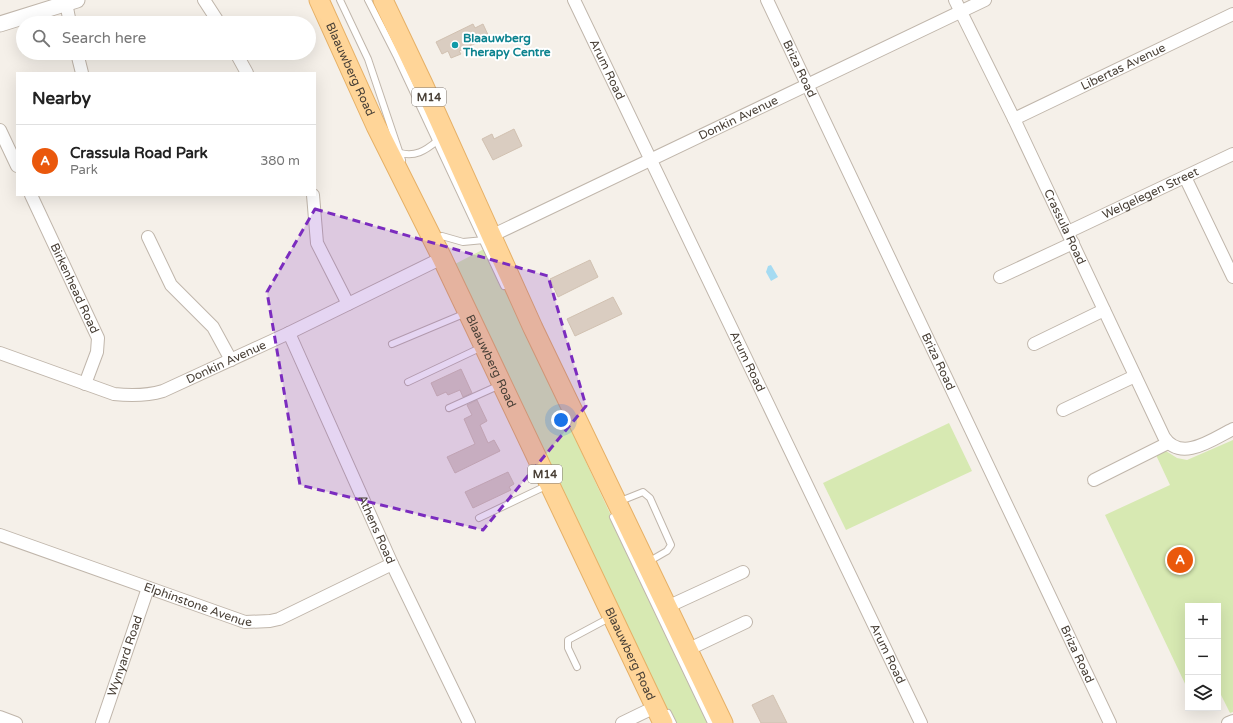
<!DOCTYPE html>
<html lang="en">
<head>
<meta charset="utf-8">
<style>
	:root { --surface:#fff; --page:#f6f6f6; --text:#222; --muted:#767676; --line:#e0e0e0; --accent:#ea580c }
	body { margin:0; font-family:"Varela Round",sans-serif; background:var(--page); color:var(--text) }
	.controls { position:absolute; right:12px; bottom:12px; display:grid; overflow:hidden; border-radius:0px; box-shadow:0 4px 16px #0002 }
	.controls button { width:36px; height:36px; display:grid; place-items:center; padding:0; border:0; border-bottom:1px solid var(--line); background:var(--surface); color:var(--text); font:20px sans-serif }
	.you { position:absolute; left:561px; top:420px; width:14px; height:14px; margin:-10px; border:3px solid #fff; border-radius:50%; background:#1a73e8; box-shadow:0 0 0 6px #1a73e833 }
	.badge { display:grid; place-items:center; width:26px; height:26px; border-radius:50%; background:var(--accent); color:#fff; font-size:13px; font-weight:700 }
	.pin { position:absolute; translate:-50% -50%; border:2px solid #fff; box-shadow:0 1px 4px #0006 }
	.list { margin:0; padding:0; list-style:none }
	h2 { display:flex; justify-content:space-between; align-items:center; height:52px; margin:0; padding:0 16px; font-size:17px }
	h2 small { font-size:13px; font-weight:400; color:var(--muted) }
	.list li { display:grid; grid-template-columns:26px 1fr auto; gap:12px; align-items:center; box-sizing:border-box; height:72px; padding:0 16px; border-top:1px solid var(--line) }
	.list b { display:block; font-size:15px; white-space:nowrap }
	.list p { margin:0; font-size:13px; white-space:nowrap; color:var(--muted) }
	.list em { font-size:13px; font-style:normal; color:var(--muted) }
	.icon { flex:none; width:22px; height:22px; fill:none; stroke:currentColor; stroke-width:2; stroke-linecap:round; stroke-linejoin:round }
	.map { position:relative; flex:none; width:1233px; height:723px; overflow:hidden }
	.search { position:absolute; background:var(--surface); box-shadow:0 4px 16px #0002; left:16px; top:16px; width:300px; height:44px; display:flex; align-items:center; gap:10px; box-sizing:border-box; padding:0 14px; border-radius:22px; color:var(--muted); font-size:15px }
	.panel { position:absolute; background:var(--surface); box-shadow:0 4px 16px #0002; left:16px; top:72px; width:300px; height:124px; border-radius:0px }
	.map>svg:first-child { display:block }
	.green { fill:#d7e9b2 }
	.water { fill:#a5dbf2 }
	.building { fill:#dacdc1; stroke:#d1c1b1 }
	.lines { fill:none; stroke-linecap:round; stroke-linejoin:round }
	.service-casing { stroke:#c0b6ab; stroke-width:8 }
	.minor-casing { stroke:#c0b6ab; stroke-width:14 }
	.tertiary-casing { stroke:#c0b6ab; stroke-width:17 }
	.primary-casing { stroke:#e6b066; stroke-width:21 }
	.service { stroke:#fff; stroke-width:6 }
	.minor { stroke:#fff; stroke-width:12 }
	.tertiary { stroke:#fff; stroke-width:15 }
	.primary { stroke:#ffd598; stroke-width:19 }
	.marked { fill:#7b2cbf; fill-opacity:0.2; stroke:#7b2cbf; stroke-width:3; stroke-dasharray:8 5; stroke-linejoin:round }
	.culture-dot { fill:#0f9aa8; stroke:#fff; stroke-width:1.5 }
	.labels { text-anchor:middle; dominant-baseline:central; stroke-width:4; stroke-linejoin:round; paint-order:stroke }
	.shield { fill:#fff; stroke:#807973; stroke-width:1 }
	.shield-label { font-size:11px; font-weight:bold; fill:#494037 }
	.culture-label { font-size:12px; font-weight:bold; fill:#0d838f; stroke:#fff; text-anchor:start }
	.street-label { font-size:12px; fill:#494037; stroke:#fff }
</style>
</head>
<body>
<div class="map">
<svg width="1233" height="723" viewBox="0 0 1233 723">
	<rect width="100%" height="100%" fill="#f5f0e9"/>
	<!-- green -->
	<g class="green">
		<polygon points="486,248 708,723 673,723 455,264"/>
		<polygon points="949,423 972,471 846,530 823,483"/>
		<polygon points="1233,440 1233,712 1230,713 1218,689 1218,606 1188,606 1188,690 1105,515 1170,485 1156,455 1166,451 1177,458 1187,460"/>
	</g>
	<!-- water -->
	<polygon class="water" points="771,265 778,277 771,281 766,272 768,266"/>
	<!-- building -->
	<g class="building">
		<polygon points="473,24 475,28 483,24 489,37 459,51 461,54 451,58 448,51 442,54 436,42"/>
		<polygon points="514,129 522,146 493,160 482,139 492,134 494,139"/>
		<polygon points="590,260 598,277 558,297 550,279"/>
		<polygon points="613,297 622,314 575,336 567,319"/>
		<polygon points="461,369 472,393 463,397 460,390 448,395 446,392 437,396 431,383"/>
		<polygon points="477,400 487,421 480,425 488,443 494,440 500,451 455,473 447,457 475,444 464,419 472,415 467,405"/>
		<polygon points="508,472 514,484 509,487 511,490 473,508 465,492"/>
		<polygon points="773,695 787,723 761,723 752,705"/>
	</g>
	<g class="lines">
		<!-- service casing -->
		<g class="service-casing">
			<g id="service">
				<polyline points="340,0 368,59 402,160"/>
				<polyline points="368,0 397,57 504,286"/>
				<path d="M400,153c15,4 25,-2 37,-12"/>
				<polyline points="442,236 463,242 484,240"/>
				<polyline points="392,344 466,313"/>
				<polyline points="408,382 482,347"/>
				<polyline points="449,408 500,385"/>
				<polyline points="618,502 643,492 650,498 671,545 667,551 648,562"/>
				<polyline points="613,517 711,723"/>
				<polyline points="479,518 548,485"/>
				<polyline points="577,667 568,648 568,640 611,617"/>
				<polyline points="668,713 673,723"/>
			</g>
		</g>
		<!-- minor casing -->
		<g class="minor-casing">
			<g id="minor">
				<polyline points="204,0 219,23"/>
				<path id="s1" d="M574,0l347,723"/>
				<path id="s2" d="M767,0l343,723"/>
				<path id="s3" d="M955,0l59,119 150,318c17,26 49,2 69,-8"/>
				<polyline points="66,3 70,23"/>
				<polyline points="77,53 82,73"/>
				<polyline points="236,53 247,73"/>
				<path id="s4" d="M1014,119l219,-105"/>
				<polyline points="0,130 17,166"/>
				<polyline points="1185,177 1233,277"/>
				<path id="s5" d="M31,195l67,143 -1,14 -12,32"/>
				<polyline points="313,195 317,243 348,304"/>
				<path id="s6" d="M1068,232l165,-78"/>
				<path id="s7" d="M491,236l494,-236"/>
				<polyline points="148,237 171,285 213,327 231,360"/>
				<polyline points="1000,277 1073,243"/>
				<path id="s8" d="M289,333l103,231 77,159"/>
				<polyline points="1034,344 1104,310"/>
				<path id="s9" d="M0,353l114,41c17,2 32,2 49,-3l126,-58 153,-75"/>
				<polyline points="1063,410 1135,376"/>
				<polyline points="1094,480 1168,443"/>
				<path id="s10" d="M0,535l245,87 25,-1 9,-2 113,-55"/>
				<polyline points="667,607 743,572"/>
				<polyline points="687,650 746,622"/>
				<polyline points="0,717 16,723"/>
				<path id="s11" d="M102,723l46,-135"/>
				<polyline points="622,723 655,707"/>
				<polyline points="1228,723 1233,721"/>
			</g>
		</g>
		<!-- tertiary casing -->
		<g class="tertiary-casing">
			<polyline id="tertiary" points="0,24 77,0"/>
		</g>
		<!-- primary casing -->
		<g class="primary-casing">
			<g id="primary">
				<path id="s12" d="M319,0l57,126 66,132 221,465"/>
				<polyline points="383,0 423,84 533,328 723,723"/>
			</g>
		</g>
		<!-- service -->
		<use href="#service" class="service"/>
		<!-- minor -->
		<use href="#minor" class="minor"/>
		<!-- tertiary -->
		<use href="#tertiary" class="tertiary"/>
		<!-- primary -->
		<use href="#primary" class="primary"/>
	</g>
	<!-- marked area -->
	<path class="marked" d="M315,209l233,67 38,130 -103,124 -183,-45 -33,-193z"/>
	<!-- markers -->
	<circle class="culture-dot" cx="455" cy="45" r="4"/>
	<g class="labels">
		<!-- shield labels -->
		<g class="shield">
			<rect x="412" y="88" width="34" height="18" rx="3"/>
			<rect x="528" y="465" width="34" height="18" rx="3"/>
		</g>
		<g class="shield-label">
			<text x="429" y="97">M14</text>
			<text x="545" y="474">M14</text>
		</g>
		<!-- culture labels -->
		<g class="culture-label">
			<text x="463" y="38">Blaauwberg<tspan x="463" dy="14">Therapy Centre</tspan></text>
		</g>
		<!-- street labels -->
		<g class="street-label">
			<text stroke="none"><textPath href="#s4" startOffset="121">Libertas Avenue</textPath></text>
			<text stroke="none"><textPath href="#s1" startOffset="77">Arum Road</textPath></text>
			<text stroke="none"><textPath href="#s2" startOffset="76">Briza Road</textPath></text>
			<text stroke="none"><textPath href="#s12" startOffset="76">Blaauwberg Road</textPath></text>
			<text stroke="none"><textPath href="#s7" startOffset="274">Donkin Avenue</textPath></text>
			<text stroke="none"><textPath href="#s6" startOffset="91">Welgelegen Street</textPath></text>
			<text stroke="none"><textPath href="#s3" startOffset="252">Crassula Road</textPath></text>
			<text stroke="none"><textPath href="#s5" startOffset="103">Birkenhead Road</textPath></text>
			<text stroke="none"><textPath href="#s12" startOffset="400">Blaauwberg Road</textPath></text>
			<text stroke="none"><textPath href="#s2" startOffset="400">Briza Road</textPath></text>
			<text stroke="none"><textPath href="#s9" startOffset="240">Donkin Avenue</textPath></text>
			<text stroke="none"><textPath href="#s1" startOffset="401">Arum Road</textPath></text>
			<text stroke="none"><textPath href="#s8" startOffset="215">Athens Road</textPath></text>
			<text stroke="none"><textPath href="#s10" startOffset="210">Elphinstone Avenue</textPath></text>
			<text stroke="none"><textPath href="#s12" startOffset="724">Blaauwberg Road</textPath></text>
			<text stroke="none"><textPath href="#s1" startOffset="725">Arum Road</textPath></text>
			<text stroke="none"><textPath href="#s2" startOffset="724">Briza Road</textPath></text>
			<text stroke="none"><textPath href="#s11" startOffset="71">Wynyard Road</textPath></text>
		</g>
	</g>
</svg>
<div class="controls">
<button>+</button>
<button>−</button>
<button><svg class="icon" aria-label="layers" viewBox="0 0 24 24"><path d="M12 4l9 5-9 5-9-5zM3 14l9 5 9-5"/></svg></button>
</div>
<div class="you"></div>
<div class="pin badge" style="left:1180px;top:560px">A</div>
<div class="search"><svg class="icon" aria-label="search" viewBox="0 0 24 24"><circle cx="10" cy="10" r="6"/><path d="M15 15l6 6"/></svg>Search here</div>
<section class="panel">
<h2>Nearby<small></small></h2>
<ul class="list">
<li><span class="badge">A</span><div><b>Crassula Road Park</b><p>Park</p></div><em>380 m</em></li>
</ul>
</section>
</div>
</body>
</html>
